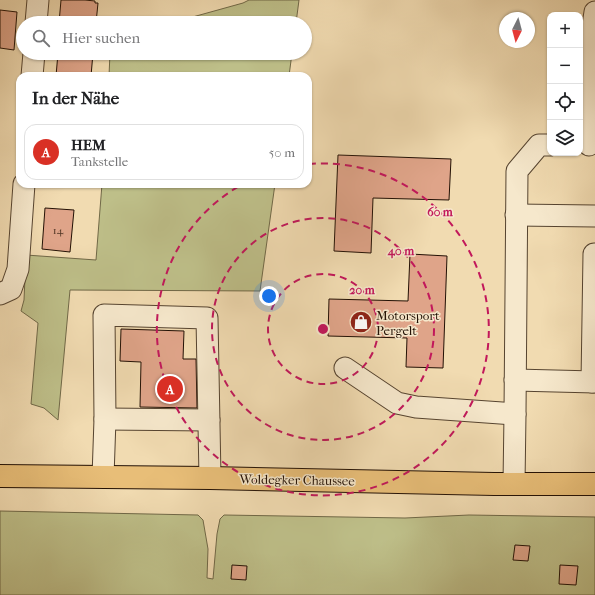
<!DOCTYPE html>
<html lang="de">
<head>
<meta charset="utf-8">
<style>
	:root { --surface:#fff; --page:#f6f6f6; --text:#202124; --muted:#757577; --line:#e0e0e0; --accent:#d93025 }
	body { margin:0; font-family:"IM FELL French Canon",serif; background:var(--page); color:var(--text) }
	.controls { position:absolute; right:12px; top:12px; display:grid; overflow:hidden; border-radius:8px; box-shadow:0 1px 3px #0004 }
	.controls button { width:36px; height:36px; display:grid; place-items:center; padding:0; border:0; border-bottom:1px solid var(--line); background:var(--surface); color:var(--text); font:20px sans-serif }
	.compass { position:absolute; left:499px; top:12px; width:36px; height:36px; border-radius:50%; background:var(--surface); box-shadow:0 1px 3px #0004; rotate:186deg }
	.you { position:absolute; left:269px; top:296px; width:14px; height:14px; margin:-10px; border:3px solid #fff; border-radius:50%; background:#1a73e8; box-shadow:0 0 0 6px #1a73e833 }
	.badge { display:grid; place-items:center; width:26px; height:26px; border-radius:50%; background:var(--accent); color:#fff; font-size:13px; font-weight:700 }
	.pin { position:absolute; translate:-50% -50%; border:2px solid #fff; box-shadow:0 1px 4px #0006 }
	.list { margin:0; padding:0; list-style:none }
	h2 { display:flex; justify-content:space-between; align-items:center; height:52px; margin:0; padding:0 16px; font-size:17px }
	h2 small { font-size:13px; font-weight:400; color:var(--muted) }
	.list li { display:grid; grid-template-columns:26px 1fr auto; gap:12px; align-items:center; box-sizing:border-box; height:56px; margin:0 8px 8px; padding:0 8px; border:1px solid var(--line); border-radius:12px }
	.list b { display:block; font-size:15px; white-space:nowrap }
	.list p { margin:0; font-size:13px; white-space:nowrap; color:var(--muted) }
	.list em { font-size:13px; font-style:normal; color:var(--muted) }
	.icon { flex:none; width:22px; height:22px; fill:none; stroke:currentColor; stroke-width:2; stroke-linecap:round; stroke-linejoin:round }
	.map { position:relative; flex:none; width:595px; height:595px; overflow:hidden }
	.search { position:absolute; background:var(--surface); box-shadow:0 1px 3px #0004; left:16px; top:16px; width:296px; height:44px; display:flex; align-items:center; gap:10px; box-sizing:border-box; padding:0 14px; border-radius:22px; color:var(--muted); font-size:15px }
	.panel { position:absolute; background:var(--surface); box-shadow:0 1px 3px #0004; left:16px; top:72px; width:296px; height:116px; border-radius:12px }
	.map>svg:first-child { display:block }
	.green { fill:#bebf89; stroke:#706847 }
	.building { fill:#dfa489; stroke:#231105 }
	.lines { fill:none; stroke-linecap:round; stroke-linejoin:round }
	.minor-casing { stroke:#564430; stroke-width:23 }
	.major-casing { stroke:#231105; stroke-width:24 }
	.minor { stroke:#f6e8cc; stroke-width:21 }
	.major { stroke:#e8be78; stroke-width:22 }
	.ring { fill:none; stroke:#c2185b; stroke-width:2; stroke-dasharray:7 5 }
	.labels { text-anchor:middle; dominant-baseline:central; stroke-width:3; stroke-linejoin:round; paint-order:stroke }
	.number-label { font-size:11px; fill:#523626 }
	.poi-label { font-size:13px; fill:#231105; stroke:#f6e8cc; text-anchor:start }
	.street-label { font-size:13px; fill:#231105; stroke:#f6e8cc }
	.centre { fill:#c2185b; stroke:#f6e8cc; stroke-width:2 }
	.ring-label { font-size:12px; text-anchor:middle; font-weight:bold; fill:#c2185b; stroke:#f6e8cc; stroke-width:3; stroke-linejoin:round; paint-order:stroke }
</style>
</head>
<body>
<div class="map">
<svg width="595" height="595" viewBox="0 0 595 595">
	<rect width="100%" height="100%" fill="#f1dbb1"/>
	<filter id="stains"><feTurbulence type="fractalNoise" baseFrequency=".005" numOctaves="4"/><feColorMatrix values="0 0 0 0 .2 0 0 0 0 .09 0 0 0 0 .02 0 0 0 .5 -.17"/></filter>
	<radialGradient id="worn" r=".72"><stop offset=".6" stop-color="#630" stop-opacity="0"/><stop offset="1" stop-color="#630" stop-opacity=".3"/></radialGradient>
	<!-- green -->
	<g class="green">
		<polygon points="249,0 299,0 296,23 171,23 243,3"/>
		<polygon points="110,53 292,53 289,76 109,76"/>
		<polygon points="102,184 275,184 260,291 70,290 58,420 44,408 31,404 38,323 21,311 24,300 26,255 96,260"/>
		<polygon points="0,511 198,515 203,520 208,549 207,578 213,579 217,534 220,519 224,515 405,518 469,515 595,517 595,595 0,595"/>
	</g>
	<!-- building -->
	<g class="building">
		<polygon points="61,0 85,0 95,1 95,3 98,3 96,23 59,23"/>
		<polygon points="0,10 17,12 14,50 0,48"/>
		<polygon points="58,53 93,53 91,76 56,76"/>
		<polygon points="338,155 451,159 449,200 373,198 371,253 334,251"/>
		<polygon points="45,208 74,210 70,252 42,249"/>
		<polygon points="410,254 447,256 443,368 406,367 407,338 328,336 329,299 408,301"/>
		<polygon points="121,329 184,331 183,359 196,359 197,408 140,407 141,362 120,361"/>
		<polygon points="515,545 530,546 528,561 513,560"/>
		<polygon points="232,565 247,566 246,580 231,579"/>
		<polygon points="560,565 578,566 576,585 559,584"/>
	</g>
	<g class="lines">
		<!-- minor casing -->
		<g class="minor-casing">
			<g id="minor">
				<polyline points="36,23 38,0"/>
				<polyline points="32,76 34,53"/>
				<polyline points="589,145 590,45 595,12"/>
				<polyline points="516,215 595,216"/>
				<polyline points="0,294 11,289 18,269 24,184"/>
				<polyline points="345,368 397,403 416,407 515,414"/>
				<polyline points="515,380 595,382"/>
				<polyline points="592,382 594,254"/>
				<polyline points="105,419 209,420"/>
				<polyline points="103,477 105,419 104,315 207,318 210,478"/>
				<polyline points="514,484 515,414 517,171 539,145 550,145"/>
			</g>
		</g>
		<!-- major casing -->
		<g class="major-casing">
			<polyline id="major" points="0,476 210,478 494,484 595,484"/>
		</g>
		<!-- minor -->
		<use href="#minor" class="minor"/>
		<!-- major -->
		<use href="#major" class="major"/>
	</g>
	<!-- distance rings -->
	<g class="ring">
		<circle cx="323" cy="329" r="55"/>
		<circle cx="323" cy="329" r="111"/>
		<path d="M309 164A166 166 0 1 1 241 185"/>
	</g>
	<!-- icons -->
	<defs>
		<g id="shop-disc" transform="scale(1.15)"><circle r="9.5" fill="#8f2418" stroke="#f6e8cc"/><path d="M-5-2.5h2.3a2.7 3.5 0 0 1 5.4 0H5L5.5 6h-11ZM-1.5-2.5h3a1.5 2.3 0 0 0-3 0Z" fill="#fff"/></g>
	</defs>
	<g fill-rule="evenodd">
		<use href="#shop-disc" x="361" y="322"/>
	</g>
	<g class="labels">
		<!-- number labels -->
		<g class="number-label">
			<text x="58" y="230">14</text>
		</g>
		<!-- poi labels -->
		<g class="poi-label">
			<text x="376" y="315">Motorsport<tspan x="376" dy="15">Pergelt</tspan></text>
		</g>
		<!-- street labels -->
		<g class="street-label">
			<text transform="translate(297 480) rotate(1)">Woldegker Chaussee</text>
		</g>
	</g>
	<circle cx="323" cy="329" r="6" class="centre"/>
	<g class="ring-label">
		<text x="440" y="216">60 m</text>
		<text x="401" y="255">40 m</text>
		<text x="362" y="294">20 m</text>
	</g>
	<rect width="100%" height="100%" filter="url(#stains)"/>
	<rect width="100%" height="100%" fill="url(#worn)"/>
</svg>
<div class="controls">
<button>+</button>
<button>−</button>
<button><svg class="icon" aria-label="locate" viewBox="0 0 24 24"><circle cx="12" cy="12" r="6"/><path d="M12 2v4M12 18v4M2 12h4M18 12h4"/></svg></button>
<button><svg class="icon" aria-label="layers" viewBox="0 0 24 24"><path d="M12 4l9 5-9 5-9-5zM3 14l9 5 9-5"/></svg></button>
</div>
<svg class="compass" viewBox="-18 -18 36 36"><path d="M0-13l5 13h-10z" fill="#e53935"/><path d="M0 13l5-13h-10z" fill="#757577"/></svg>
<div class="you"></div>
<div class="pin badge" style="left:170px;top:389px">A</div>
<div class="search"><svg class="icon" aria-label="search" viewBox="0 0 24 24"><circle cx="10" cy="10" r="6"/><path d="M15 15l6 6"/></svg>Hier suchen</div>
<section class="panel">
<h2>In der Nähe<small></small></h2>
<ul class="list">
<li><span class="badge">A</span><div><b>HEM</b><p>Tankstelle</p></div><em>50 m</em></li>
</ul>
</section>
</div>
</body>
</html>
